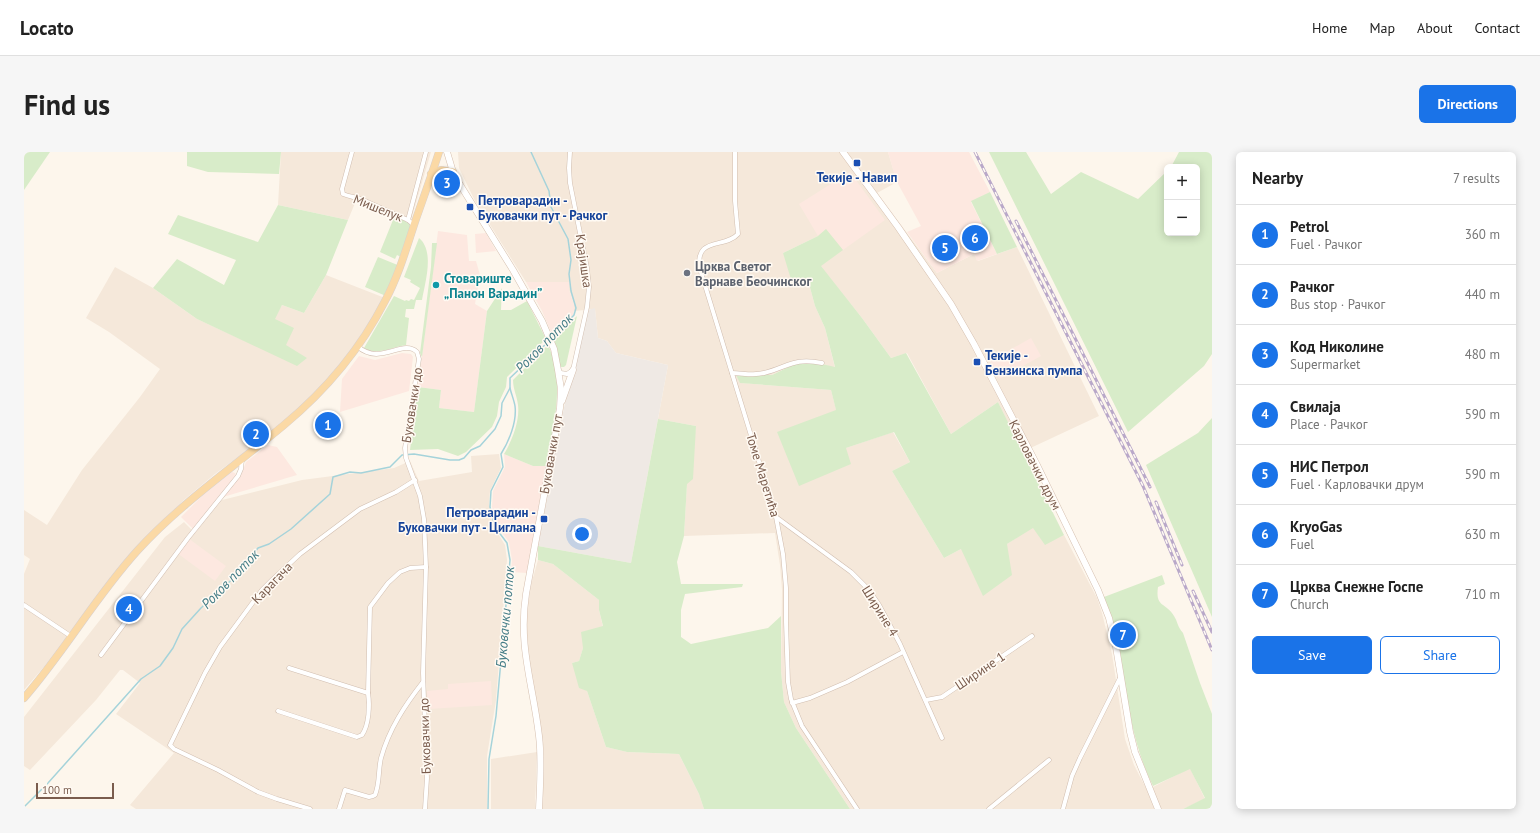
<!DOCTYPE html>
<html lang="en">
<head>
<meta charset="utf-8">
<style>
	:root { --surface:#fff; --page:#f6f6f6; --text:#222; --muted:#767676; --line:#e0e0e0; --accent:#1a73e8 }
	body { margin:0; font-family:"PT Sans",sans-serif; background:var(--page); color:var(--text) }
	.controls { position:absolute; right:12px; top:12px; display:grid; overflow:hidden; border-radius:6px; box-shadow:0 2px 10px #0003 }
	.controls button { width:36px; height:36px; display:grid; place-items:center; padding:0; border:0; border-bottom:1px solid var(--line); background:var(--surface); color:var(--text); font:20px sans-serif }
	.scale { position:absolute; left:12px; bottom:10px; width:78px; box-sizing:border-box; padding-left:4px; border:2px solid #7a5c4d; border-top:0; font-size:11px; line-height:14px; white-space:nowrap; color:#7a5c4d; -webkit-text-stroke:3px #fffaf3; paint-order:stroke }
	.you { position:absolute; left:558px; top:382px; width:14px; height:14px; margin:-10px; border:3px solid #fff; border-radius:50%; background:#1a73e8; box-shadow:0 0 0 6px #1a73e833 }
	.badge { display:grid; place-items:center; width:26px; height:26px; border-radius:50%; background:var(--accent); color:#fff; font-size:13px; font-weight:700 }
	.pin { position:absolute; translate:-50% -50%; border:2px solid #fff; box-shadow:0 1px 4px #0006 }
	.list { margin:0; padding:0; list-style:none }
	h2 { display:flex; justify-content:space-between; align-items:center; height:52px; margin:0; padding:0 16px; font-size:17px }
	h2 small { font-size:13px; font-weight:400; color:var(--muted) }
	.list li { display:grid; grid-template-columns:26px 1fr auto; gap:12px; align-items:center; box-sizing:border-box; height:60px; padding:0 16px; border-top:1px solid var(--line) }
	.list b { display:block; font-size:15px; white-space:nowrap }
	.list p { margin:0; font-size:13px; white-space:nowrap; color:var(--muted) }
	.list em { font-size:13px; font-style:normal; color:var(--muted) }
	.actions { display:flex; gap:8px; padding:12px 16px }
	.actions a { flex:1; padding:9px 0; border:1px solid var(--accent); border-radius:6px; text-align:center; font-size:14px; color:var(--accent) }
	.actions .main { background:var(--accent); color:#fff }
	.map { position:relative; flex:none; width:1188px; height:657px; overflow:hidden; border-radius:6px }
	header { display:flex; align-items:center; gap:24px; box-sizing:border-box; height:56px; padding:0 20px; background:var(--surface); border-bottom:1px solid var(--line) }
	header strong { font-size:19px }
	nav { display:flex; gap:22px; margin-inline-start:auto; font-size:14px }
	.intro { display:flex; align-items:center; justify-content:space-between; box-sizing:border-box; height:96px; padding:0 24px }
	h1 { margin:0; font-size:28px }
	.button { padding:10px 18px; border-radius:6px; background:var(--accent); color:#fff; font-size:14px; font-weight:700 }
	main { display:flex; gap:24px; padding:0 24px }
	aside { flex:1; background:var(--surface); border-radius:6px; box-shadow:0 2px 10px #0003 }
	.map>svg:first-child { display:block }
	.residential { fill:#f5e8da }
	.commercial { fill:#fde8e0 }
	.industrial { fill:#efe9e4 }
	.green { fill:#d8ecc9 }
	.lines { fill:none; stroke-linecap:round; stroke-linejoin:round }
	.stream { stroke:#a5d3da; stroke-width:1.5 }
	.street-casing { stroke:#d1beb0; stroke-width:5 }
	.secondary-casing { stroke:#d6c0b0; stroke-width:7 }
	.primary-casing { stroke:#dad1cd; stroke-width:8 }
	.street { stroke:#fff; stroke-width:4 }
	.secondary { stroke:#fff; stroke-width:6 }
	.primary { stroke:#fbd9a5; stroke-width:7 }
	.rail-casing { stroke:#b9a8c9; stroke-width:3 }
	.rail { stroke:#fffaf3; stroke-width:1.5; stroke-dasharray:4.5; stroke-linecap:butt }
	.transit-dot { fill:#1a4fb4; stroke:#fffaf3; stroke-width:1.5 }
	.worship-dot { fill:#6b7280; stroke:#fffaf3; stroke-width:1.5 }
	.culture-dot { fill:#0f9aa8; stroke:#fffaf3; stroke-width:1.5 }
	.labels { text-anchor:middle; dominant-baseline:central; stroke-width:3; stroke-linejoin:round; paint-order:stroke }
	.transit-label { font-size:13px; font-weight:bold; fill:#164399; stroke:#fffaf3; text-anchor:start }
	.street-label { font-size:13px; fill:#7a5c4d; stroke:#fffaf3 }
	.worship-label { font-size:13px; font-weight:bold; fill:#5b616d; stroke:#fffaf3; text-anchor:start }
	.culture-label { font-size:13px; font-weight:bold; fill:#0d838f; stroke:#fffaf3; text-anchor:start }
	.water-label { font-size:14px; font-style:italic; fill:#437c86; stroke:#fffaf3 }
</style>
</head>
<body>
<header>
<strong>Locato</strong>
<nav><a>Home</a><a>Map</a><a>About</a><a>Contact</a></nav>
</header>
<div class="intro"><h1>Find us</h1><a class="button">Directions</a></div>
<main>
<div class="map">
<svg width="1188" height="657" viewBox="0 0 1188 657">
	<rect width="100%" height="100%" fill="#fdf6ec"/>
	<!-- residential -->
	<g class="residential">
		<polygon points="257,0 407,0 387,68 334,44 324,68 254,53"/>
		<polygon points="434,0 864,0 873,30 853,41 913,121 950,102 954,109 993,95 1075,264 998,300 974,250 927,282 883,201 867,206 838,166 796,114 794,84 759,101 784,128 791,154 801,176 811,216 798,212 771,212 748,223 712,223 717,231 807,238 822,296 869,280 886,310 868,319 920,406 937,397 983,392 1009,375 1021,392 1040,383 1073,446 1078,461 1088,502 1101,587 1110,613 1123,638 1166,616 1181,647 1159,657 826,657 772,576 760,550 757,519 758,438 756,413 751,381 660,384 663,331 672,274 634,267 644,213 592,201 583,189 574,186 571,157 550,159 550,152 545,138 545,130 502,130 451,49 435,16"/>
		<polygon points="91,115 129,136 173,167 223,190 262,193 250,167 258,153 280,161 302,123 361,146 316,215 283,251 245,282 191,322 161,347 131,376 37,495 0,538 0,422 6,407 0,403 0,358 23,373 58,318 116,245 136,217 85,180 62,166"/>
		<polygon points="475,302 477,316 466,339 465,352 471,377 481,393 483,408 472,548 463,604 463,657 112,657 106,653 150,601 92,562 116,531 99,518 96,518 72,548 6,618 0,614 0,565 141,385 160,370 171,381 198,348 278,328 370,316 386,309 395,329 448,320 447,304"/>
		<polygon points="514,408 529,412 575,448 575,458 579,475 559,496 555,509 548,511 563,539 582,595 603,600 655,602 675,642 680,657 518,657 520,599 516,571 503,511 501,468 508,429"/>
		<polygon points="513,600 511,657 467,657 467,607"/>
	</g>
	<!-- commercial -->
	<g class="commercial">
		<polygon points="864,0 945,0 966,40 947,50 973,102 953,109 950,102 913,121 883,80 897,74 872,28"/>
		<polygon points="826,20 861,68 819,98 802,77 794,84 775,52"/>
		<polygon points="414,79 443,83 445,109 452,109 456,123 451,152 463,159 450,260 415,256 417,238 394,235"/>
		<polygon points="462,81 472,99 452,101 451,82"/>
		<polygon points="502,130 545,130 545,138 550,152 550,159 549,163 528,182 518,159"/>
		<polygon points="1007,186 1017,204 975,227 966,209"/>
		<polygon points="378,201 387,202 389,205 385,239 316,260 318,227 335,204 351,208"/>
		<polygon points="244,293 253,295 273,323 199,345 217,323 222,310"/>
		<polygon points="480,302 509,314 522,314 503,421 487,420 488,408 485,390 473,374 468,355 469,339 481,315"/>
		<polygon points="208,320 211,321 212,323 169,377 157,365 178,344"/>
		<polygon points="164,386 202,414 191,429 153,401"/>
		<polygon points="467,529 468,553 404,557 403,539 424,537 424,532"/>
	</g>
	<!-- industrial -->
	<polygon class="industrial" points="571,156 574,186 583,189 592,201 644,213 607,411 514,394 535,280 560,159"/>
	<!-- green -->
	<g class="green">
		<polygon points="0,0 26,0 0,38"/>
		<polygon points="163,0 257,0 255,22 184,20 163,14"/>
		<polygon points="965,0 1002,0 1027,42 1057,20 1114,47 1143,19 1143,81 1173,81 1173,15 1147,15 1155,0 1188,0 1188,202 1180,214 1104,280"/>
		<polygon points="966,40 993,95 973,102 947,49"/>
		<polygon points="254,53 324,68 302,123 280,161 258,153 251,167 270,176 262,193 283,206 273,214 173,167 129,136 153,107 200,133 212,108 144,82 154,63 234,90"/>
		<polygon points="371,63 384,71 390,76 377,105 373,103 371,107 356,100"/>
		<polygon points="802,77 819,98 797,114 838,166 867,206 882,201 927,282 974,250 1040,383 1021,393 1009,376 983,392 988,423 959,444 937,397 920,406 868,319 886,310 870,280 822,296 827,312 775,334 753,280 812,258 807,238 716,231 712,223 748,223 771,212 798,212 811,215 801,176 791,154 784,128 769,134 759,101 794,84"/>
		<path d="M395,86c16,13 6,45 3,62h-6l-2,9h-8l-1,8 4,1 -3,27c-14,2 -29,11 -42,3l30,-52 11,5 1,-1 3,1 2,-2 3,1 6,-12 -10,-6 1,-2 -7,-3z"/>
		<polygon points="408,91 413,91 398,205 396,201 407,115"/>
		<polygon points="354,105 376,114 362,144 341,135"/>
		<polygon points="478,136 477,158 487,158 503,149 522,187 483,225 482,235 475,250 473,264 468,275 442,300 434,304 414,297 386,298 394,235 417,238 415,256 450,260 463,159"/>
		<polygon points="553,164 542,213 540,215 536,215 529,187"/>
		<path d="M524,193c18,38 5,82 -2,121h-13l-29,-12c8,-13 16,-34 14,-49 -1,-9 -5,-16 -5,-25z"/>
		<polygon points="1188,266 1188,465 1122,313 1174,281"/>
		<polygon points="634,267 672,274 669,327 663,332 660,384 653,410 657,432 719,432 718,435 661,442 657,458 657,485 667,492 744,476 757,464 757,519 760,550 772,576 826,657 680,657 675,642 655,602 603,600 582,595 563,539 555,536 548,511 555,509 559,496 557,480 579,474 575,458 575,448 529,412 514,408 514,394 607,411"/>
		<path d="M1138,423l3,9 -7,3c-3,21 8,15 16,29 4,6 3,10 9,17l17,50 12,31v95h-29l22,-11 -15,-29 -37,17c-30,-60 -26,-126 -49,-189z"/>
	</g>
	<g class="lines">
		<!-- stream -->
		<g class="stream">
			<polyline points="507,0 525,39 527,55 544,87 547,108 545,122 547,139 552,156 550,163 528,186"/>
			<polyline points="0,655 24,631 117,527 136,514 149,496 158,477 177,456 215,421 234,396 245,392 267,377 306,342 309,325 326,320 337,321 366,315 378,303 390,302 426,308 435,308 440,306 447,298 456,294 471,277 477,264 478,251 486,236 486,226 524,190"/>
			<path d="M464,657l1,-50 7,-43 14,-156 -3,-17 -12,-16 -5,-20 1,-16 12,-24 -2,-13c8,-13 16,-32 14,-48 -1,-6 -4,-13 -5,-18"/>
		</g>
		<!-- street casing -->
		<g class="street-casing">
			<g id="street">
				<path d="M328,0l-10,37 1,5c7,3 13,3 20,6l45,20 6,5"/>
				<path d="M711,0v49l3,33c-13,15 -44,2 -38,35l76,248 7,37 3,34v34l2,60 3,17 11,27 55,83"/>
				<polyline points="384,68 402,0"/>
				<path d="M333,194c24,21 45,-8 60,6l2,7 -14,89 1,10 14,38 4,23 2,48 -3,106 4,105 -2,31"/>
				<polyline points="534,218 537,221 543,222 549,218 563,155 565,135 563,116 546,31 545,16 546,0"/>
				<path d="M708,221c10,0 22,3 32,0 24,-6 30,-16 58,-10"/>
				<polyline points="752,365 827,420 844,437 855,453 876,492 918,586"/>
				<polyline points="0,453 48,485"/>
				<polyline points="77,503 164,386 214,324 217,317 218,307"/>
				<polyline points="265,516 344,541"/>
				<polyline points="902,548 918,545 1008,484"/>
				<polyline points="768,551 786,546 823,530 879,500"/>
				<path d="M254,559l79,26 5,-2c7,-10 8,-30 6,-42l2,-86 18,-24 12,-11 10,-4 16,-1"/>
				<polyline points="286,657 253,647 234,640 194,618 150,597 146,593 181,521 196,495 238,438 248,428 276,402 336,357 372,340 391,328"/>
				<path d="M315,657l6,-19 24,7 4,-1 2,-1c5,-12 3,-25 6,-37 8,-29 24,-53 42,-76"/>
				<polyline points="965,657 1025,608"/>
				<polyline points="1039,657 1048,624 1056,606 1097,524"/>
			</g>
		</g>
		<!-- secondary casing -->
		<g class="secondary-casing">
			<g id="secondary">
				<path d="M423,0l6,20 6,11 54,87 29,51 12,28 4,21 3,19 -1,19 -34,186c-8,53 7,90 13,142 3,24 1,49 0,73"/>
				<polyline points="819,0 874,75 927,152 950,192 1013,313 1074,438 1085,466 1092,495 1106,580 1111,600 1134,657"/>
				<polyline points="538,249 549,218"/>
			</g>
		</g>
		<!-- primary casing -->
		<g class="primary-casing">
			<g id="primary">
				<polyline points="407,22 417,18 429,20"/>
				<path d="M0,546c41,-47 72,-102 114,-148 43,-47 97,-84 146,-125 41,-34 77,-77 101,-124 14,-26 22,-55 31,-82 8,-23 16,-45 23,-67"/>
			</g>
		</g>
		<!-- street -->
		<use href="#street" class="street"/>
		<!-- secondary -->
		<use href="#secondary" class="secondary"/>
		<!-- primary -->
		<use href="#primary" class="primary"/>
		<!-- rail casing -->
		<g class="rail-casing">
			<g id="rail">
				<polyline points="951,0 1119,334 1188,498"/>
				<polyline points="992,69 1118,319 1126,335"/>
				<polyline points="1132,350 1158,413"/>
				<polyline points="1169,439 1188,480"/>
			</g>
		</g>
		<!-- rail -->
		<use href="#rail" class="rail"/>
	</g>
	<!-- markers -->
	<g class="transit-dot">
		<rect x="829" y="7" width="8" height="8" rx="2"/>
		<rect x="442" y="51" width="8" height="8" rx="2"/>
		<rect x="949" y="206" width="8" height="8" rx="2"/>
		<rect x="516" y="363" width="8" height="8" rx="2"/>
	</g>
	<circle class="worship-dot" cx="663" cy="121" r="4"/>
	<circle class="culture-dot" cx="412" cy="133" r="4"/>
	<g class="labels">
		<!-- transit labels -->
		<g class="transit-label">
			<text x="833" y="25" text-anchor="middle">Текије - Навип</text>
			<text x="454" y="48">Петроварадин -<tspan x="454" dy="15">Буковачки пут - Рачког</tspan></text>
			<text x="961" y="203">Текије -<tspan x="961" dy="15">Бензинска пумпа</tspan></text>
			<text x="512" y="360" text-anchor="end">Петроварадин -<tspan x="512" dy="15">Буковачки пут - Циглана</tspan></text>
		</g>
		<!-- street labels -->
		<g class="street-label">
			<text transform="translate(354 56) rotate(22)">Мишелук</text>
			<text transform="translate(560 109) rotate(82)">Крајишка</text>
			<text transform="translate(388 253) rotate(-81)">Буковачки до</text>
			<text transform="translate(527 302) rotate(-80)">Буковачки пут</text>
			<text transform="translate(1011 313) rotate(63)">Карловачки друм</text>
			<text transform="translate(739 323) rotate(73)">Томе Маретића</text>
			<text transform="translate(248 431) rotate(-46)">Карагача</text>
			<text transform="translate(856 459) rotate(58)">Ширине 4</text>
			<text transform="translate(956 519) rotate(-34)">Ширине 1</text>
			<text transform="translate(401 584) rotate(-92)">Буковачки до</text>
		</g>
		<!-- worship labels -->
		<g class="worship-label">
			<text x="671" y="114">Црква Светог<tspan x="671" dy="15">Варнаве Беочинског</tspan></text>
		</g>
		<!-- culture labels -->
		<g class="culture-label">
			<text x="420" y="126">Стовариште<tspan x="420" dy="15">„Панон Варадин”</tspan></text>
		</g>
		<!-- water labels -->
		<g class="water-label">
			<text transform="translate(520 191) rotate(-46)">Роков поток</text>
			<text transform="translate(206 427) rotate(-46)">Роков поток</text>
			<text transform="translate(481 465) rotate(-85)">Буковачки поток</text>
		</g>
	</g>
</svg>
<div class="controls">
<button>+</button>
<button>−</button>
</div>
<div class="scale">100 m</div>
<div class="you"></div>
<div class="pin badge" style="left:304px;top:273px">1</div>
<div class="pin badge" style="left:232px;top:282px">2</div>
<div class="pin badge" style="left:423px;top:31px">3</div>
<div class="pin badge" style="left:105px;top:457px">4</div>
<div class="pin badge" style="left:921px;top:96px">5</div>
<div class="pin badge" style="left:951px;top:86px">6</div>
<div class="pin badge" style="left:1099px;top:483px">7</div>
</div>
<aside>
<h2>Nearby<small>7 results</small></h2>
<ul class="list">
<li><span class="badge">1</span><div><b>Petrol</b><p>Fuel · Рачког</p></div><em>360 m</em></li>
<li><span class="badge">2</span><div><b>Рачког</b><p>Bus stop · Рачког</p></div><em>440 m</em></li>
<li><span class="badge">3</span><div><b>Код Николине</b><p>Supermarket</p></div><em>480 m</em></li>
<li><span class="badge">4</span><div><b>Свилаја</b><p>Place · Рачког</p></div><em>590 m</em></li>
<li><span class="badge">5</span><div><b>НИС Петрол</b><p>Fuel · Карловачки друм</p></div><em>590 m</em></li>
<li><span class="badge">6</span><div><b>KryoGas</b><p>Fuel</p></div><em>630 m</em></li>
<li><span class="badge">7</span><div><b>Црква Снежне Госпе</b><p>Church</p></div><em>710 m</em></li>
</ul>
<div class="actions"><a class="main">Save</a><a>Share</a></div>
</aside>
</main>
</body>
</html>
